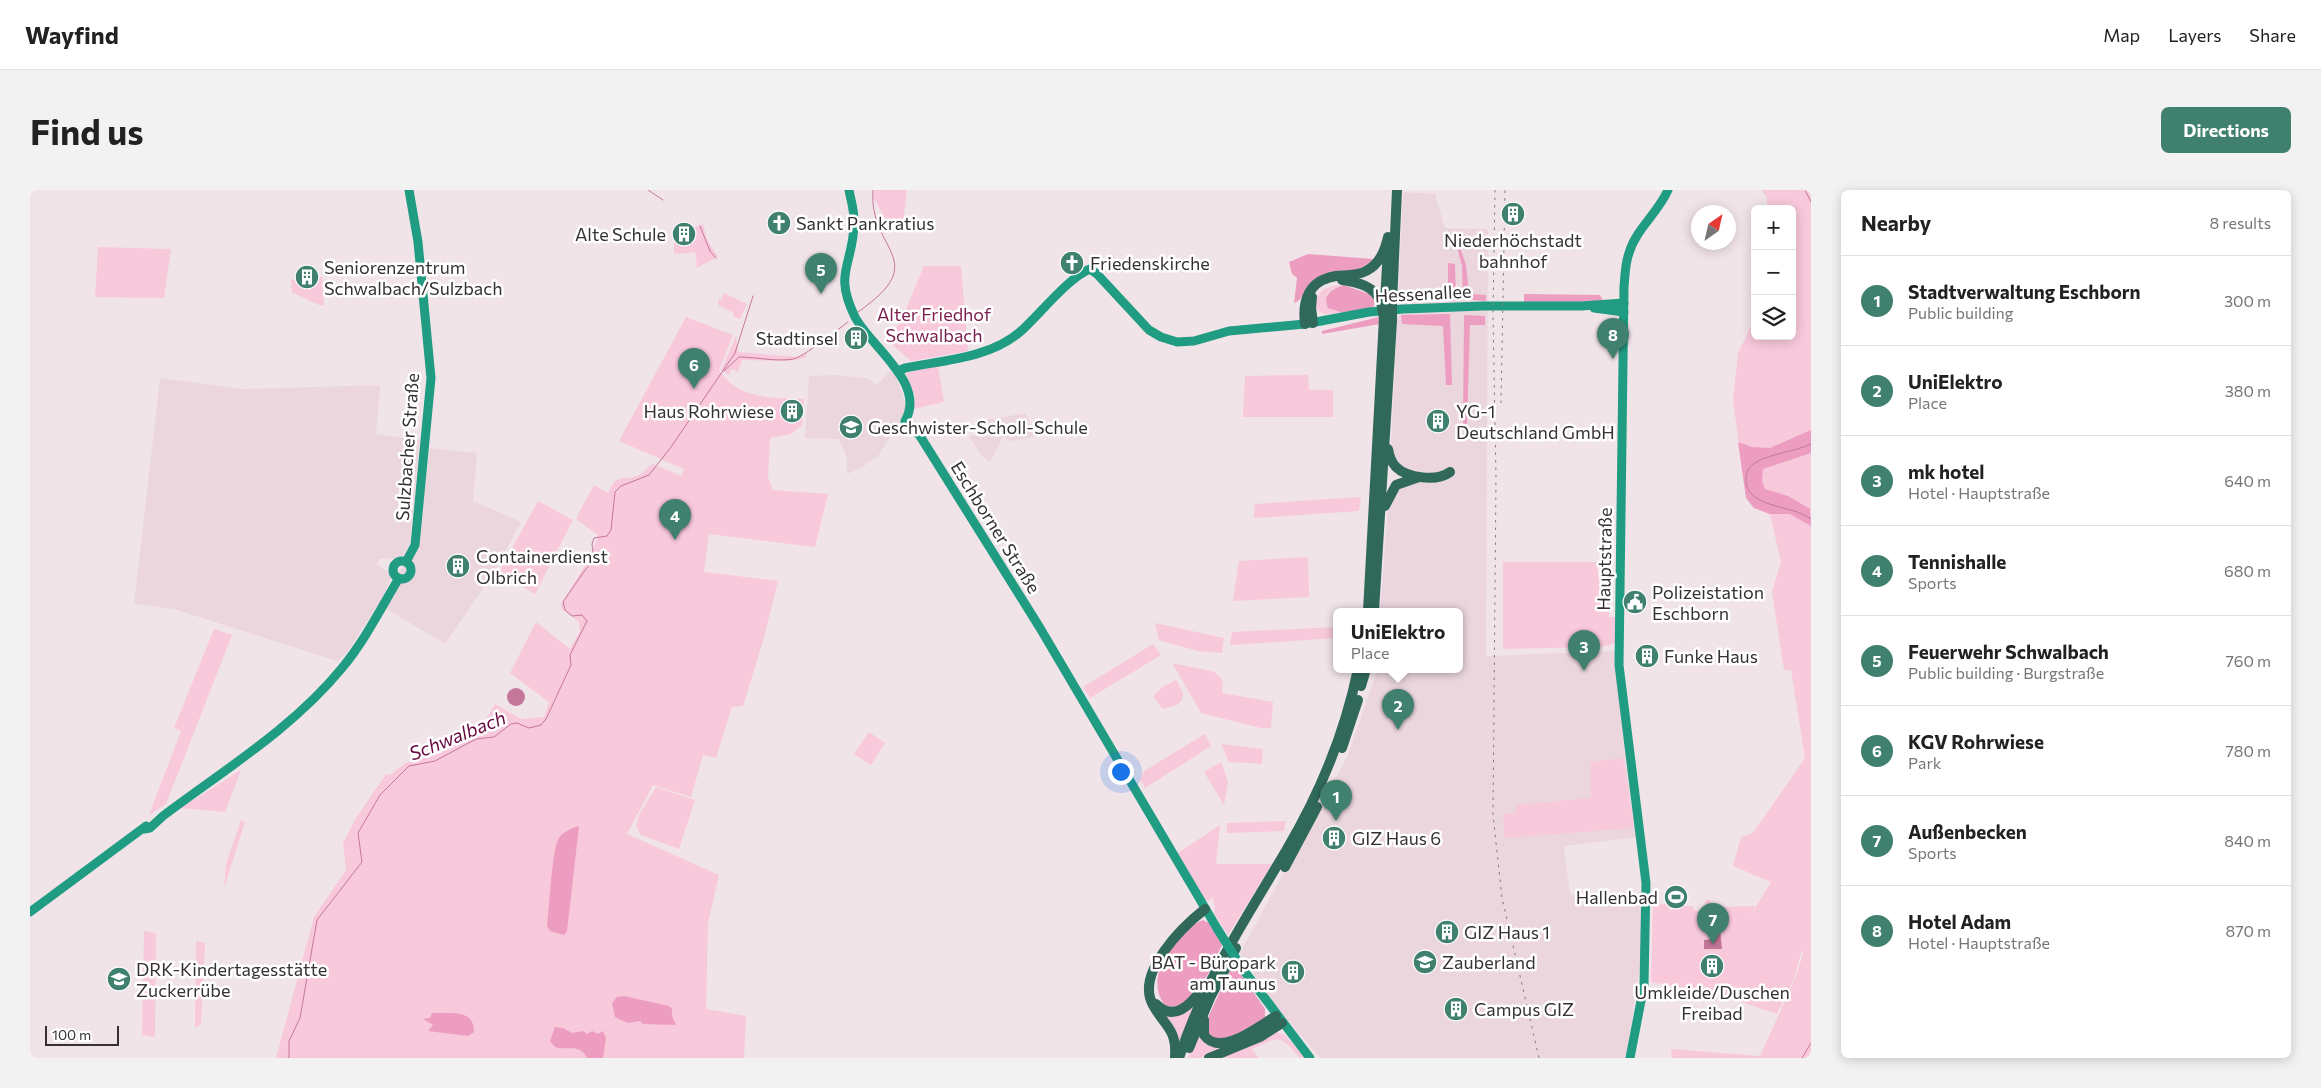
<!DOCTYPE html>
<html lang="en">
<head>
<meta charset="utf-8">
<style>
	:root { --surface:#fff; --page:#f2f2f2; --text:#222; --muted:#767676; --line:#e0e0e0; --accent:#40806f }
	body { margin:0; font-family:Commissioner,sans-serif; background:var(--page); color:var(--text) }
	.controls { position:absolute; right:15px; top:15px; display:grid; overflow:hidden; border-radius:8px; box-shadow:0 2px 12px #0003 }
	.controls button { width:45px; height:45px; display:grid; place-items:center; padding:0; border:0; border-bottom:1px solid var(--line); background:var(--surface); color:var(--text); font:25px sans-serif }
	.compass { position:absolute; left:1661px; top:15px; width:45px; height:45px; border-radius:50%; background:var(--surface); box-shadow:0 2px 12px #0003; rotate:34deg }
	.scale { position:absolute; left:15px; bottom:12px; width:74px; box-sizing:border-box; padding-left:5px; border:2px solid #363133; border-top:0; font-size:14px; line-height:18px; white-space:nowrap; color:#363133; -webkit-text-stroke:4px #fff; paint-order:stroke }
	.you { position:absolute; left:1090px; top:581px; width:18px; height:18px; margin:-12px; border:4px solid #fff; border-radius:50%; background:#1a73e8; box-shadow:0 0 0 8px #1a73e833 }
	.badge { display:grid; place-items:center; width:32px; height:32px; border-radius:50%; background:var(--accent); color:#fff; font-size:16px; font-weight:700 }
	.pin { position:absolute; translate:-50% -41px; filter:drop-shadow(0 1px 2px #0008) }
	.pin::after { content:''; position:absolute; top:26px; width:18px; height:15px; background:inherit; clip-path:polygon(0 0,100% 0,50% 100%) }
	.popup { position:absolute; left:1303px; top:418px; width:130px; height:65px; box-sizing:border-box; display:grid; place-content:center; border-radius:8px; background:var(--surface); filter:drop-shadow(0 1px 4px #0005); font-size:16px; white-space:nowrap; color:var(--muted) }
	.popup b { font-size:19px; color:var(--text) }
	.popup::after { content:''; position:absolute; left:50%; top:100%; margin-left:-10px; border:10px solid transparent; border-top-color:var(--surface) }
	.list { margin:0; padding:0; list-style:none }
	h2 { display:flex; justify-content:space-between; align-items:center; height:65px; margin:0; padding:0 20px; font-size:21px }
	h2 small { font-size:16px; font-weight:400; color:var(--muted) }
	.list li { display:grid; grid-template-columns:32px 1fr auto; gap:15px; align-items:center; box-sizing:border-box; height:90px; padding:0 20px; border-top:1px solid var(--line) }
	.list b { display:block; font-size:19px; white-space:nowrap }
	.list p { margin:0; font-size:16px; white-space:nowrap; color:var(--muted) }
	.list em { font-size:16px; font-style:normal; color:var(--muted) }
	.icon { flex:none; width:28px; height:28px; fill:none; stroke:currentColor; stroke-width:2; stroke-linecap:round; stroke-linejoin:round }
	.map { position:relative; flex:none; width:1781px; height:868px; overflow:hidden; border-radius:8px }
	header { display:flex; align-items:center; gap:30px; box-sizing:border-box; height:70px; padding:0 25px; background:var(--surface); border-bottom:1px solid var(--line) }
	header strong { font-size:24px }
	nav { display:flex; gap:28px; margin-inline-start:auto; font-size:18px }
	.intro { display:flex; align-items:center; justify-content:space-between; box-sizing:border-box; height:120px; padding:0 30px }
	h1 { margin:0; font-size:35px }
	.button { padding:12px 22px; border-radius:8px; background:var(--accent); color:#fff; font-size:18px; font-weight:700 }
	main { display:flex; gap:30px; padding:0 30px }
	aside { flex:1; background:var(--surface); border-radius:8px; box-shadow:0 2px 12px #0003 }
	.map>svg:first-child { display:block }
	.built { fill:#ebd6de }
	.green { fill:#f8c8db }
	.forest { fill:#ed9dc0 }
	.water { fill:#c47799 }
	.lines { fill:none; stroke-linecap:round; stroke-linejoin:round }
	.stream { stroke:#c47799; stroke-width:1 }
	.secondary { stroke:#209c82; stroke-width:9 }
	.highway { stroke:#30695a; stroke-width:10 }
	.rail { stroke:#827a7d; stroke-width:1; stroke-dasharray:2.5 5; stroke-linecap:butt }
	.secondary-bridge { stroke:#209c82; stroke-width:9 }
	.highway-bridge { stroke:#30695a; stroke-width:10 }
	.labels { text-anchor:middle; dominant-baseline:central; stroke-width:5; stroke-linejoin:round; paint-order:stroke }
	.poi-label { font-size:18px; fill:#363133; stroke:#fff; text-anchor:start }
	.street-label { font-size:18px; fill:#363133; stroke:#fff }
	.park-label { font-size:18px; fill:#781d4d; stroke:#fff }
	.water-label { font-size:19px; font-style:italic; fill:#66073e; stroke:#fff }
</style>
</head>
<body>
<header>
<strong>Wayfind</strong>
<nav><a>Map</a><a>Layers</a><a>Share</a></nav>
</header>
<div class="intro"><h1>Find us</h1><a class="button">Directions</a></div>
<main>
<div class="map">
<svg width="1781" height="868" viewBox="0 0 1781 868">
	<rect width="100%" height="100%" fill="#f1e4e9"/>
	<!-- built -->
	<g class="built">
		<polygon points="1373,2 1405,4 1415,38 1458,39 1456,466 1588,461 1608,647 1534,656 1540,705 1614,703 1611,769 1596,868 1290,868 1243,813 1210,763 1318,565 1345,487 1346,479 1429,479 1429,421 1350,421 1358,316 1370,298 1388,291 1387,281 1377,279 1368,273 1361,256"/>
		<polygon points="860,181 865,185 877,218 849,265 831,278 817,284 817,268 809,249 775,248 779,186 806,185 837,188 847,195"/>
		<polygon points="130,188 212,199 350,195 346,244 390,250 380,351 374,365 370,368 349,369 347,375 360,383 361,388 353,407 378,367 391,325 400,258 447,263 443,311 491,332 465,381 415,454 348,414 318,461 307,471 144,419 104,414"/>
		<polygon points="996,223 1004,247 981,251 973,247 960,272 951,265 939,246 958,243 956,230"/>
	</g>
	<!-- green -->
	<g class="green">
		<polygon points="844,0 877,0 873,32 856,31 843,6"/>
		<polygon points="1731,0 1781,0 1781,868 1642,868 1641,859 1730,866 1765,789 1773,764 1772,760 1764,789 1747,824 1694,806 1621,792 1623,705 1629,705 1630,714 1639,714 1639,721 1651,716 1663,716 1663,719 1673,723 1676,710 1681,710 1681,717 1725,716 1719,728 1741,692 1703,676 1711,647 1723,643 1775,568 1761,480 1754,480 1742,402 1751,372 1740,324 1724,318 1716,308 1703,210 1708,163 1725,128 1725,146 1762,146 1762,19 1737,19 1737,7"/>
		<polygon points="673,34 677,50 688,67 666,78 667,75 665,62 644,64 644,49 664,45 663,38"/>
		<polygon points="68,57 141,59 134,108 65,107"/>
		<polygon points="894,76 931,76 938,161 881,171 857,150 871,131"/>
		<polygon points="289,87 292,87 294,115 289,115 262,102 261,90"/>
		<path d="M1314,95l-12,4 -6,6 18,18 -20,1 -8,-5c-1,-20 11,-23 28,-24z"/>
		<polygon points="694,103 717,114 710,129 703,126 704,123 689,116 688,109 694,111 691,109"/>
		<path d="M656,127l47,18 -14,35c19,30 55,28 85,29l-2,26 -11,9 -21,4 -2,39 5,13 55,4 -13,53 -106,-13 -5,38 74,9 -15,60 -20,65 -11,1 -16,51 -13,-3 -12,42 -38,-12 -26,49 92,41 -11,48 -2,86 40,7 -2,42h-468l38,-141 32,-47 -3,-27 13,-25 30,-44 4,1 16,-12 35,-10 7,-6 30,-13 17,-30 26,15 23,-2 5,-15 -39,-29 26,-51 34,27 10,-18 -1,-9 -17,-13 -1,-5 30,-48 7,-21 -21,-15v-4l17,-31 14,8c10,-22 13,-11 29,-17 6,-2 10,-9 16,-12l28,12 3,-7 -65,-28z"/>
		<polygon points="706,146 708,162 770,167 777,162 776,168 758,171 712,170 708,182 702,179 699,185 691,180"/>
		<polygon points="908,176 914,212 884,219 885,206 876,184 882,181"/>
		<polygon points="1278,185 1279,200 1303,200 1303,227 1213,227 1215,186"/>
		<polygon points="1331,307 1329,321 1224,328 1225,314"/>
		<polygon points="508,311 543,330 505,404 469,382"/>
		<polygon points="1278,367 1279,407 1203,411 1209,371"/>
		<polygon points="1473,372 1566,372 1569,389 1578,390 1579,427 1586,427 1586,453 1571,457 1473,459"/>
		<polygon points="1125,433 1194,448 1192,463 1168,461 1129,450"/>
		<polygon points="1307,437 1307,448 1200,455 1202,442"/>
		<polygon points="184,439 202,445 136,614 119,625 151,541 144,538"/>
		<polygon points="1123,454 1131,465 1060,508 1053,497"/>
		<polygon points="1142,473 1185,482 1193,491 1192,503 1243,512 1241,538 1231,538 1171,523"/>
		<polygon points="1146,490 1153,503 1152,510 1147,515 1133,519 1123,507 1131,498"/>
		<polygon points="839,542 855,553 841,575 824,564"/>
		<polygon points="1175,544 1181,556 1115,598 1110,589 1114,581"/>
		<polygon points="1191,554 1233,559 1232,574 1199,572"/>
		<polygon points="1593,568 1604,638 1475,648 1473,624 1486,624 1486,615 1561,608 1561,572"/>
		<polygon points="1191,572 1198,592 1194,615 1174,582"/>
		<polygon points="211,580 195,622 151,618"/>
		<polygon points="626,597 665,610 649,659 611,645 606,636 609,625"/>
		<polygon points="211,630 215,632 194,698 196,674"/>
		<polygon points="1256,631 1254,641 1197,643 1197,633"/>
		<polygon points="1190,635 1186,674 1242,674 1198,745 1185,725 1183,707 1179,711 1175,710 1148,663"/>
		<polygon points="114,741 126,743 125,847 112,845"/>
		<polygon points="166,751 175,753 171,834 165,838"/>
		<path d="M1172,803l-25,65 -1,-28 -17,-20c26,8 28,3 43,-17z"/>
		<path d="M1168,839c4,13 9,18 23,18l-20,11h-13z"/>
		<path d="M1247,842l8,3 20,23h-5c-22,-24 -18,-22 -48,-9l7,9h-43z"/>
	</g>
	<!-- forest -->
	<g class="forest">
		<polygon points="1427,48 1436,75 1439,104 1456,105 1456,111 1433,109 1432,76 1425,49"/>
		<path d="M1278,64l66,5c-17,15 -43,18 -64,28 -7,4 -6,12 -16,16l3,-25 -5,-4 -3,-12z"/>
		<polygon points="1418,73 1425,74 1426,111 1371,110 1371,102 1418,102"/>
		<path d="M1314,95l25,9 7,7 -3,6 -29,6 -16,-5c-6,-14 4,-19 16,-23z"/>
		<polygon points="1494,104 1570,105 1573,110 1551,113 1494,112"/>
		<polygon points="1420,124 1422,195 1416,195 1413,136 1372,134 1371,125"/>
		<polygon points="1434,125 1455,126 1455,135 1440,135 1437,234 1433,234"/>
		<polygon points="1349,127 1350,134 1292,144 1292,141"/>
		<polygon points="1781,240 1781,263 1733,279 1732,291 1735,299 1758,306 1780,319 1781,336 1760,324 1740,324 1724,318 1716,308 1708,252 1722,257 1740,258"/>
		<path d="M549,636l-12,105 -3,4 -14,-4 -3,-5c2,-16 5,-78 12,-88 5,-7 13,-10 20,-12z"/>
		<path d="M1173,730l6,3 13,22c-11,22 -25,63 -55,62 -26,-27 7,-76 36,-87z"/>
		<polygon points="1203,773 1235,819 1235,829 1198,850 1178,847 1176,832"/>
		<polygon points="594,806 639,816 642,819 642,826 646,835 613,834 610,831 598,833 585,827 582,813 587,807"/>
		<path d="M402,823c18,1 42,-5 42,19l-6,4 -40,-5 5,-6 -10,-6 7,-1z"/>
		<path d="M525,837l8,1 9,5 11,-2 4,3 5,-3 6,3 5,-3 3,7 -3,20h-16c-7,-15 -19,-7 -32,-11l-5,-6z"/>
	</g>
	<!-- water -->
	<g class="water">
		<circle cx="486" cy="507" r="9"/>
		<polygon points="1690,739 1692,759 1674,759 1674,750 1684,749 1686,747 1678,746 1678,742"/>
	</g>
	<g class="lines">
		<!-- stream -->
		<g class="stream">
			<polyline points="618,0 633,10"/>
			<polyline points="1775,0 1781,12"/>
			<polyline points="670,36 680,61 686,68"/>
			<path d="M828,122c76,-53 10,-60 15,-122"/>
			<path d="M694,181l15,-14c17,0 37,5 54,2 11,-2 44,-29 55,-37"/>
			<path d="M1781,254c-17,8 -38,9 -55,18 -6,4 -9,8 -10,15 -3,32 47,27 65,42"/>
			<polyline points="259,868 259,851 270,828 287,730 332,672 328,643 350,605 379,576 405,571 446,549 464,547 481,534 487,533 499,538 511,535 516,529 541,475 540,465 557,431 552,425 542,426 535,420 533,412 555,380 564,370 562,354 564,348 577,346 581,340 585,302 591,296 619,285 641,257 705,163 723,106"/>
			<polyline points="1772,868 1781,853"/>
		</g>
		<!-- secondary -->
		<g class="secondary">
			<path d="M819,0c2,11 6,23 5,34 -1,42 -21,48 1,93 16,30 72,67 50,104l15,15 120,192 178,302"/>
			<polyline points="1564,118 1594,122"/>
			<path d="M868,181l7,-3c40,-8 85,-10 116,-37 18,-16 48,-54 69,-62l7,5 52,56 12,7 16,5 17,-1 35,-10 76,-7 64,-12 34,-3 80,-3h98l43,-3"/>
			<circle cx="372" cy="380" r="9"/>
			<polyline points="376,372 385,355 401,188 388,52 379,0"/>
			<path d="M114,639l6,-1 13,-12c61,-46 130,-88 179,-148 22,-26 39,-60 57,-90"/>
			<polyline points="0,722 116,636"/>
			<polyline points="1212,778 1280,868"/>
			<path d="M1600,868l14,-73 2,-102 -27,-218 5,-378c1,-11 1,-23 5,-34 7,-24 29,-40 39,-63"/>
		</g>
		<!-- highway -->
		<g class="highway">
			<path d="M1312,90c16,2 32,6 39,22"/>
			<polyline points="1282,107 1281,118 1283,133"/>
			<polyline points="1355,112 1358,58"/>
			<polyline points="1362,113 1367,0"/>
			<path d="M1275,134c-3,-24 4,-44 31,-48 10,-1 21,0 30,-5 14,-7 19,-21 22,-34"/>
			<path d="M1358,259c1,6 3,13 8,18 11,11 41,15 54,5"/>
			<polyline points="1355,316 1366,295 1389,287"/>
			<polyline points="1338,421 1354,128"/>
			<polyline points="1344,421 1362,131"/>
			<polyline points="1331,496 1336,479"/>
			<polyline points="1312,558 1328,510"/>
			<polyline points="1255,677 1287,617"/>
			<path d="M1126,814c18,19 35,0 46,-15"/>
			<path d="M1174,830v15c16,23 55,-9 72,-19"/>
			<polyline points="1159,858 1180,808 1206,758"/>
			<path d="M1145,867c2,-28 -10,-30 -22,-52 -18,-32 29,-78 52,-96"/>
			<path d="M1149,868c24,-76 68,-141 108,-209 33,-56 58,-117 71,-180"/>
			<polyline points="1179,868 1230,847 1252,833"/>
		</g>
		<!-- rail -->
		<g class="rail">
			<polyline points="1465,0 1463,125 1466,287 1463,625 1472,708 1509,868"/>
			<polyline points="1471,213 1475,0"/>
		</g>
		<!-- secondary-bridge -->
		<polyline class="secondary-bridge" points="1188,740 1212,778"/>
		<!-- highway-bridge -->
		<g class="highway-bridge">
			<polyline points="1351,112 1354,128"/>
			<polyline points="1362,131 1362,113"/>
		</g>
	</g>
	<!-- icons -->
	<defs>
		<g id="building-disc" transform="scale(1.25)"><circle r="9.5" fill="#40806f" stroke="#fff"/><path d="M-4-6H4V6H1V3H-1V6H-4ZM-2.5-4.3h1.7v1.8h-1.7ZM.8-4.3h1.7v1.8H.8ZM-2.5-1h1.7V.8h-1.7ZM.8-1h1.7V.8H.8Z" fill="#fff"/></g>
		<g id="church-disc" transform="scale(1.25)"><circle r="9.5" fill="#40806f" stroke="#fff"/><path d="M-1.2-6h2.4v3.5h3.3v2.4h-3.3V6h-2.4V-.1h-3.3v-2.4h3.3Z" fill="#fff"/></g>
		<g id="school-disc" transform="scale(1.25)"><circle r="9.5" fill="#40806f" stroke="#fff"/><path d="M0-5L7-2L0 1L-7-2ZM-4 1L0 2.5L4 1V4Q0 6-4 4Z" fill="#fff"/></g>
		<g id="civic-disc" transform="scale(1.25)"><circle r="9.5" fill="#40806f" stroke="#fff"/><path d="M-.6-6.5H3V-4.5H.6V-3L4-1V1h2V6H-6V1h2V-1L-.6-3ZM-1.2 2.5V6h2.4V2.5Z" fill="#fff"/></g>
		<g id="stadium-disc" transform="scale(1.25)"><circle r="9.5" fill="#40806f" stroke="#fff"/><path d="M0-5a6.5 5 0 1 0 0 10a6.5 5 0 1 0 0-10ZM-3.5-1.8h7v3.6h-7Z" fill="#fff"/></g>
	</defs>
	<g fill-rule="evenodd">
		<use href="#building-disc" x="1483" y="24"/>
		<use href="#church-disc" x="749" y="33"/>
		<use href="#building-disc" x="654" y="44"/>
		<use href="#church-disc" x="1042" y="73"/>
		<use href="#building-disc" x="277" y="87"/>
		<use href="#building-disc" x="826" y="148"/>
		<use href="#building-disc" x="762" y="221"/>
		<use href="#building-disc" x="1408" y="231"/>
		<use href="#school-disc" x="821" y="237"/>
		<use href="#building-disc" x="428" y="376"/>
		<use href="#civic-disc" x="1605" y="412"/>
		<use href="#building-disc" x="1617" y="466"/>
		<use href="#building-disc" x="1304" y="648"/>
		<use href="#stadium-disc" x="1646" y="707"/>
		<use href="#building-disc" x="1417" y="742"/>
		<use href="#school-disc" x="1395" y="772"/>
		<use href="#building-disc" x="1682" y="776"/>
		<use href="#building-disc" x="1263" y="782"/>
		<use href="#school-disc" x="89" y="789"/>
		<use href="#building-disc" x="1426" y="819"/>
	</g>
	<g class="labels">
		<!-- poi labels -->
		<g class="poi-label">
			<text x="766" y="33">Sankt Pankratius</text>
			<text x="636" y="44" text-anchor="end">Alte Schule</text>
			<text x="1483" y="50" text-anchor="middle">Niederhöchstadt<tspan x="1483" dy="21">bahnhof</tspan></text>
			<text x="1060" y="73">Friedenskirche</text>
			<text x="294" y="77">Seniorenzentrum<tspan x="294" dy="21">Schwalbach/Sulzbach</tspan></text>
			<text x="808" y="148" text-anchor="end">Stadtinsel</text>
			<text x="744" y="221" text-anchor="end">Haus Rohrwiese</text>
			<text x="1426" y="221">YG-1<tspan x="1426" dy="21">Deutschland GmbH</tspan></text>
			<text x="838" y="237">Geschwister-Scholl-Schule</text>
			<text x="446" y="366">Containerdienst<tspan x="446" dy="21">Olbrich</tspan></text>
			<text x="1622" y="402">Polizeistation<tspan x="1622" dy="21">Eschborn</tspan></text>
			<text x="1634" y="466">Funke Haus</text>
			<text x="1322" y="648">GIZ Haus 6</text>
			<text x="1628" y="707" text-anchor="end">Hallenbad</text>
			<text x="1434" y="742">GIZ Haus 1</text>
			<text x="1246" y="772" text-anchor="end">BAT - Büropark<tspan x="1246" dy="21">am Taunus</tspan></text>
			<text x="1412" y="772">Zauberland</text>
			<text x="106" y="779">DRK-Kindertagesstätte<tspan x="106" dy="21">Zuckerrübe</tspan></text>
			<text x="1682" y="802" text-anchor="middle">Umkleide/Duschen<tspan x="1682" dy="21">Freibad</tspan></text>
			<text x="1444" y="819">Campus GIZ</text>
		</g>
		<!-- street labels -->
		<g class="street-label">
			<text transform="translate(1393 103) rotate(-3)">Hessenallee</text>
			<text transform="translate(377 257) rotate(-86)">Sulzbacher Straße</text>
			<text transform="translate(966 337) rotate(58)">Eschborner Straße</text>
			<text transform="translate(1574 369) rotate(-89)">Hauptstraße</text>
		</g>
		<!-- park labels -->
		<g class="park-label">
			<text x="904" y="124">Alter Friedhof<tspan x="904" dy="21">Schwalbach</tspan></text>
		</g>
		<!-- water labels -->
		<g class="water-label">
			<text transform="translate(427 545) rotate(-22)">Schwalbach</text>
		</g>
	</g>
</svg>
<div class="controls">
<button>+</button>
<button>−</button>
<button><svg class="icon" aria-label="layers" viewBox="0 0 24 24"><path d="M12 4l9 5-9 5-9-5zM3 14l9 5 9-5"/></svg></button>
</div>
<svg class="compass" viewBox="-18 -18 36 36"><path d="M0-13l5 13h-10z" fill="#e53935"/><path d="M0 13l5-13h-10z" fill="#767676"/></svg>
<div class="scale">100 m</div>
<div class="you"></div>
<div class="pin badge" style="left:1306px;top:631px">1</div>
<div class="pin badge" style="left:1368px;top:540px">2</div>
<div class="popup"><b>UniElektro</b>Place</div>
<div class="pin badge" style="left:1554px;top:481px">3</div>
<div class="pin badge" style="left:645px;top:350px">4</div>
<div class="pin badge" style="left:791px;top:104px">5</div>
<div class="pin badge" style="left:664px;top:199px">6</div>
<div class="pin badge" style="left:1683px;top:754px">7</div>
<div class="pin badge" style="left:1583px;top:169px">8</div>
</div>
<aside>
<h2>Nearby<small>8 results</small></h2>
<ul class="list">
<li><span class="badge">1</span><div><b>Stadtverwaltung Eschborn</b><p>Public building</p></div><em>300 m</em></li>
<li><span class="badge">2</span><div><b>UniElektro</b><p>Place</p></div><em>380 m</em></li>
<li><span class="badge">3</span><div><b>mk hotel</b><p>Hotel · Hauptstraße</p></div><em>640 m</em></li>
<li><span class="badge">4</span><div><b>Tennishalle</b><p>Sports</p></div><em>680 m</em></li>
<li><span class="badge">5</span><div><b>Feuerwehr Schwalbach</b><p>Public building · Burgstraße</p></div><em>760 m</em></li>
<li><span class="badge">6</span><div><b>KGV Rohrwiese</b><p>Park</p></div><em>780 m</em></li>
<li><span class="badge">7</span><div><b>Außenbecken</b><p>Sports</p></div><em>840 m</em></li>
<li><span class="badge">8</span><div><b>Hotel Adam</b><p>Hotel · Hauptstraße</p></div><em>870 m</em></li>
</ul>
</aside>
</main>
</body>
</html>
